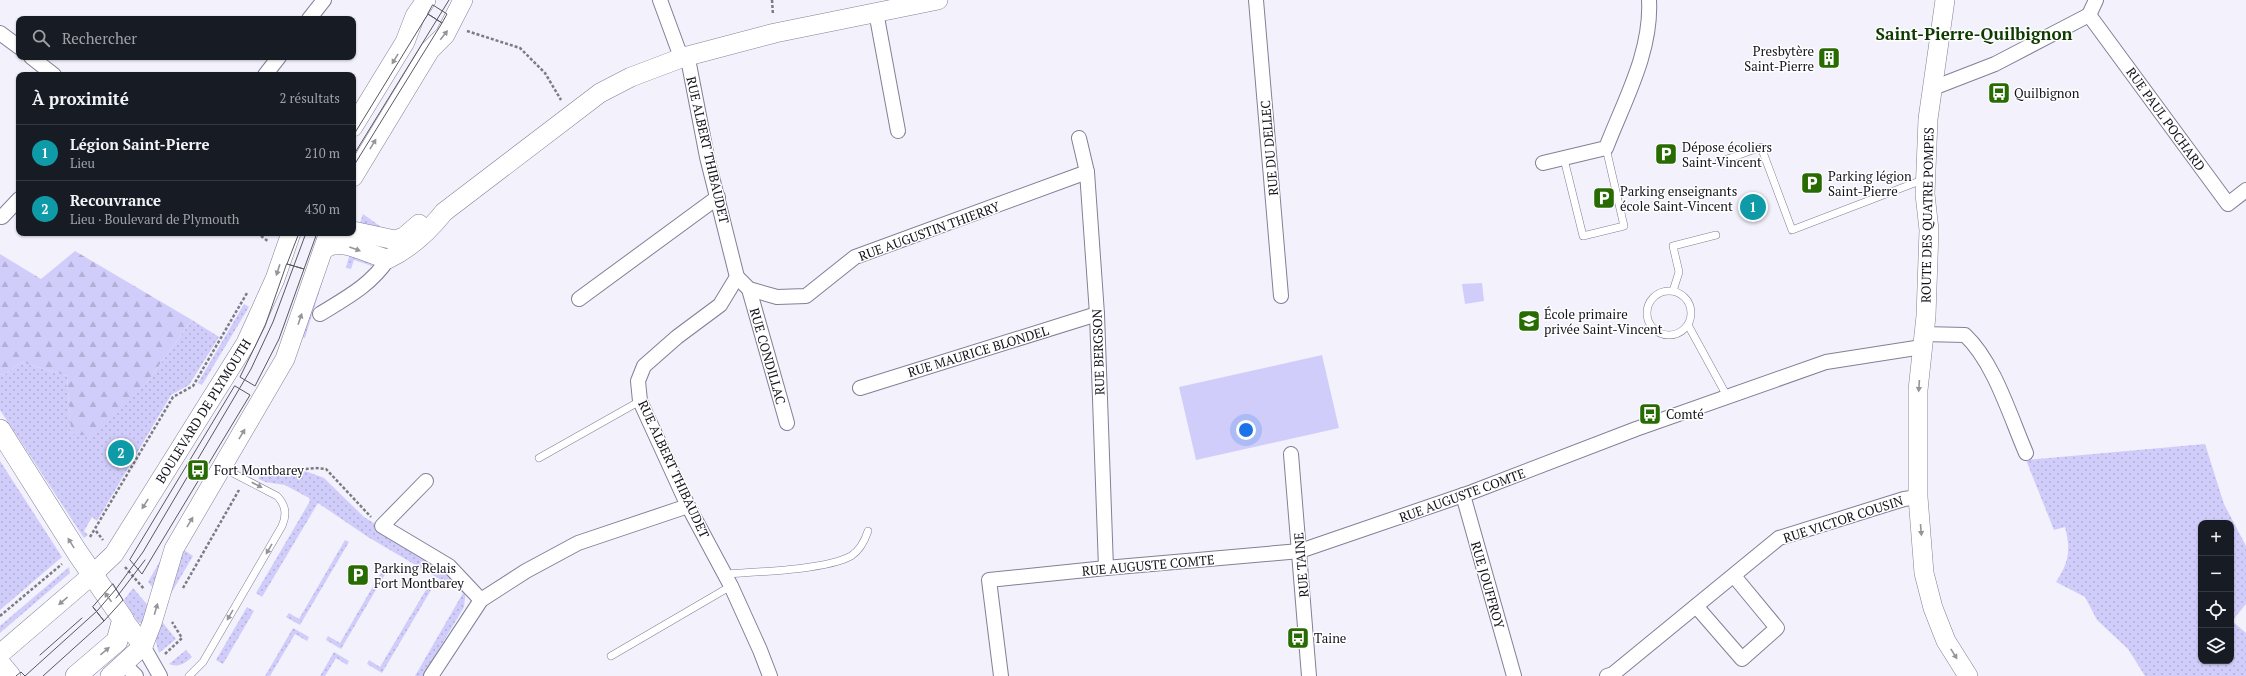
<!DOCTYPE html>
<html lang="fr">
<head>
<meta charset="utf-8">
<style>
	:root { --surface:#171b24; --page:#20242c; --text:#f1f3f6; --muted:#9ea1a6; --line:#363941; --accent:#db2777 }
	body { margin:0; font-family:"PT Serif",serif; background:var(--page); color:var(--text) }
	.controls { position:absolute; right:12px; bottom:12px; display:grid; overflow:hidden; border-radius:8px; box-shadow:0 1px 3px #0004 }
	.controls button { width:36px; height:36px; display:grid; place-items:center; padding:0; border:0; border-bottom:1px solid var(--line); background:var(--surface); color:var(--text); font:20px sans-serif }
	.you { position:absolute; left:1246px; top:430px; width:14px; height:14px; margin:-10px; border:3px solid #fff; border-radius:50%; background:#1a73e8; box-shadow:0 0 0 6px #1a73e833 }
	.badge { display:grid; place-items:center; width:26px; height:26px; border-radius:50%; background:var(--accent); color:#fff; font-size:13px; font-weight:700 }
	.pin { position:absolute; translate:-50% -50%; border:2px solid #fff; box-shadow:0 1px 4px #0006 }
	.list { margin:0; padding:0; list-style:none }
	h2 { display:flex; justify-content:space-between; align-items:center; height:52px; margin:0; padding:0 16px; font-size:17px }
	h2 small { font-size:13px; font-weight:400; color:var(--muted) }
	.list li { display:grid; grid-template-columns:26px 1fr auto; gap:12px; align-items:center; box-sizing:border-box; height:56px; padding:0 16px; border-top:1px solid var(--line) }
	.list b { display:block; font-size:15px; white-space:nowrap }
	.list p { margin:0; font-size:13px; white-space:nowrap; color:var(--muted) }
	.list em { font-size:13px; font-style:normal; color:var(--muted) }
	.icon { flex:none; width:22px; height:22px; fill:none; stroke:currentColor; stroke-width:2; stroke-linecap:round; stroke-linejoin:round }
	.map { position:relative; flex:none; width:2246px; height:676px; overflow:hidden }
	.search { position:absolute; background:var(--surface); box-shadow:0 1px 3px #0004; left:16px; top:16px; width:340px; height:44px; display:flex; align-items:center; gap:10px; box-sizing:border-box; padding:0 14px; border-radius:8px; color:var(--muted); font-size:15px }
	.panel { position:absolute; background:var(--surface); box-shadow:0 1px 3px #0004; left:16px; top:72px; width:340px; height:164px; border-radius:8px }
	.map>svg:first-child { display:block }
	.grass { fill:url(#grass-dots); fill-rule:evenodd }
	.forest { fill:url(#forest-firs) }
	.green { fill:#d1cdfb }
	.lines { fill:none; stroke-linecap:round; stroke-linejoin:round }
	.lane-casing { stroke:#818097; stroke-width:8 }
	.street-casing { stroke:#818097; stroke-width:16 }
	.secondary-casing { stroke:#818097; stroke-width:20 }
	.primary-casing { stroke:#818097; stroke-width:22 }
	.path { stroke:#7c7b85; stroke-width:2.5; stroke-dasharray:3 2; stroke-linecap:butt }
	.lane { stroke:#fff; stroke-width:7 }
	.street { stroke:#fff; stroke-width:14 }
	.secondary { stroke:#fff; stroke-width:19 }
	.primary { stroke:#fff; stroke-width:21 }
	.tram { stroke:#595862; stroke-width:1 }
	.oneway { fill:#959599 }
	.labels { text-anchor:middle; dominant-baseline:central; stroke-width:3; stroke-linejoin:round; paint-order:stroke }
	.poi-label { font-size:13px; fill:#14131c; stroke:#fff; text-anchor:start }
	.street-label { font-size:13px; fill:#14131c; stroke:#fff }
	.district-label { font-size:17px; font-weight:bold; fill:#0f3a00; stroke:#fff }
</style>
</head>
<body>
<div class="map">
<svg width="2246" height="676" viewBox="0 0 2246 676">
	<defs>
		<pattern id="grass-dots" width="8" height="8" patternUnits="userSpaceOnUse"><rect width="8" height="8" fill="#d1cdfb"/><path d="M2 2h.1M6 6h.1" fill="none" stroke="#b3afd7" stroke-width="1.8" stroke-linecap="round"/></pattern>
		<pattern id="forest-firs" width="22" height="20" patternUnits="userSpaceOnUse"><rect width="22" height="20" fill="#d1cdfb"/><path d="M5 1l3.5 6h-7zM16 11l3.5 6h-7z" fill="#b3afd7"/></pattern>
	</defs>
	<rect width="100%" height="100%" fill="#f2f1fc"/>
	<!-- grass -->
	<g class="grass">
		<polygon points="363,214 384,229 359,226"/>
		<polygon points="350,253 373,261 372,266 354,260 351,269 346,268"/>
		<polygon points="319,274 324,276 305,338 299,336"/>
		<polygon points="244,304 249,307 202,385 198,383"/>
		<polygon points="192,320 219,337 189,385 171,395 97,521 92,517 84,531 88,535 84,538 0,410 0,374 4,375 21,362 67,376 71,434 128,400 147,382"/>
		<path d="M2205,444l19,60 22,42v58l-14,17 14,12v43h-101l-17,-27 -31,-29 -12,-23 -29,-15c13,-20 15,-32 9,-55l-11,3 -28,-70zM2201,523h30v138h-30z"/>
		<polygon points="0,461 62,557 0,610"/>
		<polygon points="267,467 308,472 324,478 364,517 434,561 466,589 464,607 423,676 415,676 463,593 368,537 318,503 262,597 256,593 310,501 309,498 285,485 265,482 259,479 258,468"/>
		<polygon points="345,540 349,542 300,625 286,617 289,613 299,619"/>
		<polygon points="184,550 193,556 166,602 171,572"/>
		<polygon points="164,554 155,590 148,582"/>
		<polygon points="386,564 390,566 341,649 326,640 328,636 340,643"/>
		<polygon points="69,567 70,573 0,633 0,626"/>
		<polygon points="133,588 151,609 142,624 138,622 124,600"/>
		<polygon points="427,588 431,590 382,673 367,664 369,660 380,667"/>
		<polygon points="247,607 254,611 223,664 216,660"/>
		<polygon points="159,618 176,639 159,653 155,639"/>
		<polygon points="293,628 309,637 307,641 295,634 270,676 265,676"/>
		<path d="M186,650l6,7c-7,6 -13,11 -23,7z"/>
		<polygon points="334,652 349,661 347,665 336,658 325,676 320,676"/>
	</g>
	<!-- forest -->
	<polygon class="forest" points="75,251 192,320 147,382 93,436 71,434 67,376 21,362 4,375 0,374 0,254 41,279"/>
	<!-- green -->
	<g class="green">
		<polygon points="1482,283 1484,301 1465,304 1462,284"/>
		<polygon points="1322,355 1339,428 1196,460 1179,387"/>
	</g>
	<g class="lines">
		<!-- lane casing -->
		<g class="lane-casing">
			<g id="lane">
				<polyline points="1564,159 1583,236 1624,226 1606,148"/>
				<polyline points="1719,162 1761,147 1792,230 1925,179"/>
				<circle cx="1669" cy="313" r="22"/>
				<polyline points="1673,291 1679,272 1673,246 1716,235"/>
				<polyline points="1688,325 1728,398"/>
				<polyline points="539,458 640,401"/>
				<path d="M724,574c31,-2 102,-4 127,-18 8,-5 14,-16 17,-25"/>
				<polyline points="611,656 731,586"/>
				<path d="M189,676l14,-14 79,-136c5,-11 4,-21 -5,-30l-54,-28"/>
			</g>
		</g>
		<!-- street casing -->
		<g class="street-casing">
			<g id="street">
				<polyline points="660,0 678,49 689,64 707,157 737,277 720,305 677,337 644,366 638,381 640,401 688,506 731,586 760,650 770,676"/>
				<polyline points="1256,0 1281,296"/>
				<polyline points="876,12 898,131"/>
				<polyline points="2089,15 2228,204 2246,190"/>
				<polyline points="2089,15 2096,0"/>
				<polyline points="309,19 324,0"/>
				<polyline points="0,33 19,47"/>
				<polyline points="31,57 54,75"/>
				<polyline points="265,75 279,57"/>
				<polyline points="1933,88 1995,64 2089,15"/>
				<polyline points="1079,138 1087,172 1097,314 1106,568"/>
				<path d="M1543,163l63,-15c18,-47 46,-96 43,-148"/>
				<polyline points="2,217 19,199"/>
				<polyline points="737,277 749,289 777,297 806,296 855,257 1087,172"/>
				<polyline points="749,289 787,423"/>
				<polyline points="579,299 718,197"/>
				<path d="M320,314c26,-16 51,-29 68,-55"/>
				<path d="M1923,334l42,1c29,27 45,81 61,118"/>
				<polyline points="860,388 1097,314"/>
				<polyline points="1291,454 1309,676"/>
				<polyline points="426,481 382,526 449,566 481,600"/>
				<polyline points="1463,495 1514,676"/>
				<polyline points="1696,606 1742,659 1777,628 1734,576"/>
				<polyline points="143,646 160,676"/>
				<polyline points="125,665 136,676"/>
				<polyline points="431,676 481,600 526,571 578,543 688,506"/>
				<polyline points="1001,676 989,580 1106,568 1300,551 1472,492 1636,429 1826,362 1922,347"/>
				<polyline points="1607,676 1613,674 1779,538 1904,499 1918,497"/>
			</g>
		</g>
		<!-- secondary casing -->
		<g class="secondary-casing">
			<g id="secondary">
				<polyline points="1945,0 1928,119 1925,194 1929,230 1926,316 1918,390 1918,497 1924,573 1933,608 1946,641 1968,676"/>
				<polyline points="353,127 405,42 415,16 426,0"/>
				<polyline points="353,177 430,50 445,35 463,0"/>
				<polyline points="353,231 395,240 404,237 419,224"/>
				<path d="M324,249c18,-13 44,6 64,10 23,-11 40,-27 56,-47l156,-119 31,-16 53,-20 91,-24 163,-33"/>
				<polyline points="123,619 143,646"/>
				<polyline points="0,654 92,575 114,554 246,343 275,279 291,233"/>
				<polyline points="110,676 143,646 152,623 174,549 285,359 327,238"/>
			</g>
		</g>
		<!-- primary casing -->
		<g class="primary-casing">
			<g id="primary">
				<polyline points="0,430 77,552 123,619 117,641 76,676"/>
				<polyline points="0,664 10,676"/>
			</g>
		</g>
		<!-- path -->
		<g class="path">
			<polyline points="772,0 773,15"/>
			<polyline points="467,31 520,48 545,73 561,100"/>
			<polyline points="257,233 269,242"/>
			<polyline points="261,474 315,468 326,469 371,517"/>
			<polyline points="96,531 103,540"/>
			<polyline points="90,537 173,397 193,386 247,293"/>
			<polyline points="125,567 144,589"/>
			<polyline points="183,588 239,490"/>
			<polyline points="0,616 62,564"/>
			<polyline points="165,654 182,638 172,622"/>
		</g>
		<!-- lane -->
		<use href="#lane" class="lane"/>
		<!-- street -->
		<use href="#street" class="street"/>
		<!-- secondary -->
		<use href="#secondary" class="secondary"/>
		<!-- primary -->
		<use href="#primary" class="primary"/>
		<!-- tram -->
		<g class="tram">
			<polygon points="433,5 447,14 442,23 428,14"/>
			<polyline points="353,136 428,14 442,23 353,167"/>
			<polyline points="353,156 449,0"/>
			<polyline points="299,233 287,264 304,269 317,233"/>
			<polygon points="287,264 304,269 279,339 255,386 240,377 265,326"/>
			<polygon points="235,386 250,395 142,574 130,560"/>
			<polygon points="113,584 123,600 104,621 93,607"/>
			<polyline points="116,598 145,560"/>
			<polyline points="40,655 82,618"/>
			<polyline points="16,676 21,672 25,676"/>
			<polyline points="25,676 97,611 116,589 143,552 251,369 273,322 306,233"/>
			<polyline points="43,676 104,621 93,607"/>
		</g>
	</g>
	<!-- one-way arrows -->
	<defs><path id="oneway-solid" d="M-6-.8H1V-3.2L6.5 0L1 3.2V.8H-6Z"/></defs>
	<g class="oneway">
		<use href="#oneway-solid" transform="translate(444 35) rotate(-52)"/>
		<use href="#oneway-solid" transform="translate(395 59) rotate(121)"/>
		<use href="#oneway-solid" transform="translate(373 144) rotate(-59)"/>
		<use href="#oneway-solid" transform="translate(355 249) rotate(20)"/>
		<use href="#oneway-solid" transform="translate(278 270) rotate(108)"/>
		<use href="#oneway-solid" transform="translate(300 319) rotate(-71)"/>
		<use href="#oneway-solid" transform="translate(1919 386) rotate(94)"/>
		<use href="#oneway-solid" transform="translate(242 434) rotate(-59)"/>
		<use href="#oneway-solid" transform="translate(257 485) rotate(27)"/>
		<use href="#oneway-solid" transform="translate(145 504) rotate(122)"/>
		<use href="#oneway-solid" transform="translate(190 522) rotate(-59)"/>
		<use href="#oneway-solid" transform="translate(1921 530) rotate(85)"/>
		<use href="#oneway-solid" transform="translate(71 543) rotate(-122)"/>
		<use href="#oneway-solid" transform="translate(269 549) rotate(120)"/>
		<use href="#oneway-solid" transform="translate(108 597) rotate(-126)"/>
		<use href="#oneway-solid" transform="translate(63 601) rotate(140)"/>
		<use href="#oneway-solid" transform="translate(156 609) rotate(-74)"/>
		<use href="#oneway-solid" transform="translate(230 615) rotate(120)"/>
		<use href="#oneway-solid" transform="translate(105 651) rotate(-40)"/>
		<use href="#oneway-solid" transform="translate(1954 654) rotate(58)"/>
	</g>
	<!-- icons -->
	<defs>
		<g id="building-square" transform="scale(1.15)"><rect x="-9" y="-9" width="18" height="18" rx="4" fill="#276b02" stroke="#fff"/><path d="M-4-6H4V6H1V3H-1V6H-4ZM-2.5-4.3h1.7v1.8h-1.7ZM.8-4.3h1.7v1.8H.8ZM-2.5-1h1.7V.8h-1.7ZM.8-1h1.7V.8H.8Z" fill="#fff"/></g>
		<g id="bus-square" transform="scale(1.15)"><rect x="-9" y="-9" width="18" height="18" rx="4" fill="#276b02" stroke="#fff"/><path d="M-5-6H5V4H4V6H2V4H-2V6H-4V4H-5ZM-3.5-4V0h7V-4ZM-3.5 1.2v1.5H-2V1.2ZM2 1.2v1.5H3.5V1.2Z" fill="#fff"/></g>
		<g id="parking-square" transform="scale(1.15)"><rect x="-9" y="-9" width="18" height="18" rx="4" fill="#276b02" stroke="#fff"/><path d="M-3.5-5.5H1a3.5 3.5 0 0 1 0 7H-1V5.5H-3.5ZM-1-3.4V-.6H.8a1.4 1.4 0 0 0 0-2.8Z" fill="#fff"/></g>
		<g id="school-square" transform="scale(1.15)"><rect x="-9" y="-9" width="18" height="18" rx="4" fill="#276b02" stroke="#fff"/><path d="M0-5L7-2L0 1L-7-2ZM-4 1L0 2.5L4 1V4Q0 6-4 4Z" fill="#fff"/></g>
	</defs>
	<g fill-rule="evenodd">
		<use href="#building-square" x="1829" y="58"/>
		<use href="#bus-square" x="1999" y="93"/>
		<use href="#parking-square" x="1666" y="154"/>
		<use href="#parking-square" x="1812" y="183"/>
		<use href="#parking-square" x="1604" y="198"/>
		<use href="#school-square" x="1529" y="321"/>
		<use href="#bus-square" x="1650" y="414"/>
		<use href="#bus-square" x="198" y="470"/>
		<use href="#parking-square" x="358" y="575"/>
		<use href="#bus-square" x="1298" y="638"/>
	</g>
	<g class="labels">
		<!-- poi labels -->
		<g class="poi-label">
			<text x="1814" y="51" text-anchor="end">Presbytère<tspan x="1814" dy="15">Saint-Pierre</tspan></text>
			<text x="2014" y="93">Quilbignon</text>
			<text x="1682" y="147">Dépose écoliers<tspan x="1682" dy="15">Saint-Vincent</tspan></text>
			<text x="1828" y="176">Parking légion<tspan x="1828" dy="15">Saint-Pierre</tspan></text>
			<text x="1620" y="191">Parking enseignants<tspan x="1620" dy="15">école Saint-Vincent</tspan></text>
			<text x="1544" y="314">École primaire<tspan x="1544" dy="15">privée Saint-Vincent</tspan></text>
			<text x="1666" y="414">Comté</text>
			<text x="214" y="470">Fort Montbarey</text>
			<text x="374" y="568">Parking Relais<tspan x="374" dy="15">Fort Montbarey</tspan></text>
			<text x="1314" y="638">Taine</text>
		</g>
		<!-- street labels -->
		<g class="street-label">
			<text transform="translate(2166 119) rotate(54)">RUE PAUL POCHARD</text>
			<text transform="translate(1269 148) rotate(-95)">RUE DU DELLEC</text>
			<text transform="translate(708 150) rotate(77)">RUE ALBERT THIBAUDET</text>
			<text transform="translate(1927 215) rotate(-89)">ROUTE DES QUATRE POMPES</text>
			<text transform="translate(929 231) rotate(-20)">RUE AUGUSTIN THIERRY</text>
			<text transform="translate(978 351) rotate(-17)">RUE MAURICE BLONDEL</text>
			<text transform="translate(1098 352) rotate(-92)">RUE BERGSON</text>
			<text transform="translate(768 356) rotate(74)">RUE CONDILLAC</text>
			<text transform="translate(203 411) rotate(-58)">BOULEVARD DE PLYMOUTH</text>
			<text transform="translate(674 469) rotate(65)">RUE ALBERT THIBAUDET</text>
			<text transform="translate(1462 495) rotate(-20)">RUE AUGUSTE COMTE</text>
			<text transform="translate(1843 519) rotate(-18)">RUE VICTOR COUSIN</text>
			<text transform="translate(1148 565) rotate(-5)">RUE AUGUSTE COMTE</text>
			<text transform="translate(1301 565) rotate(-95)">RUE TAINE</text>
			<text transform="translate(1488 585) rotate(74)">RUE JOUFFROY</text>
		</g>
		<!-- district labels -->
		<g class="district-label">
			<text x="1974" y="33">Saint-Pierre-Quilbignon</text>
		</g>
	</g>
</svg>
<div class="controls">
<button>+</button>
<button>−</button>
<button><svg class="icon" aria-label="locate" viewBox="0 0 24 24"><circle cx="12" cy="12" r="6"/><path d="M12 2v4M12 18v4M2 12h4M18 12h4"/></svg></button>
<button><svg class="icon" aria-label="layers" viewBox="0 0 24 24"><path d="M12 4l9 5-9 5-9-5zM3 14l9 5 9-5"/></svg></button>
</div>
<div class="you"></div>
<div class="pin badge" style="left:1753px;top:207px;background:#0f9aa8">1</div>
<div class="pin badge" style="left:121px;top:453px;background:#0f9aa8">2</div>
<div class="search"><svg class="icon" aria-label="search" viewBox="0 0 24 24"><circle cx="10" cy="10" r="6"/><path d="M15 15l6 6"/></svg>Rechercher</div>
<section class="panel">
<h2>À proximité<small>2 résultats</small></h2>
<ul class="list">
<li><span class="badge" style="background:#0f9aa8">1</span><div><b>Légion Saint-Pierre</b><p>Lieu</p></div><em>210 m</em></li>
<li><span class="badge" style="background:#0f9aa8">2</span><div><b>Recouvrance</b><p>Lieu · Boulevard de Plymouth</p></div><em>430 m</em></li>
</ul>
</section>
</div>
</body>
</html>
